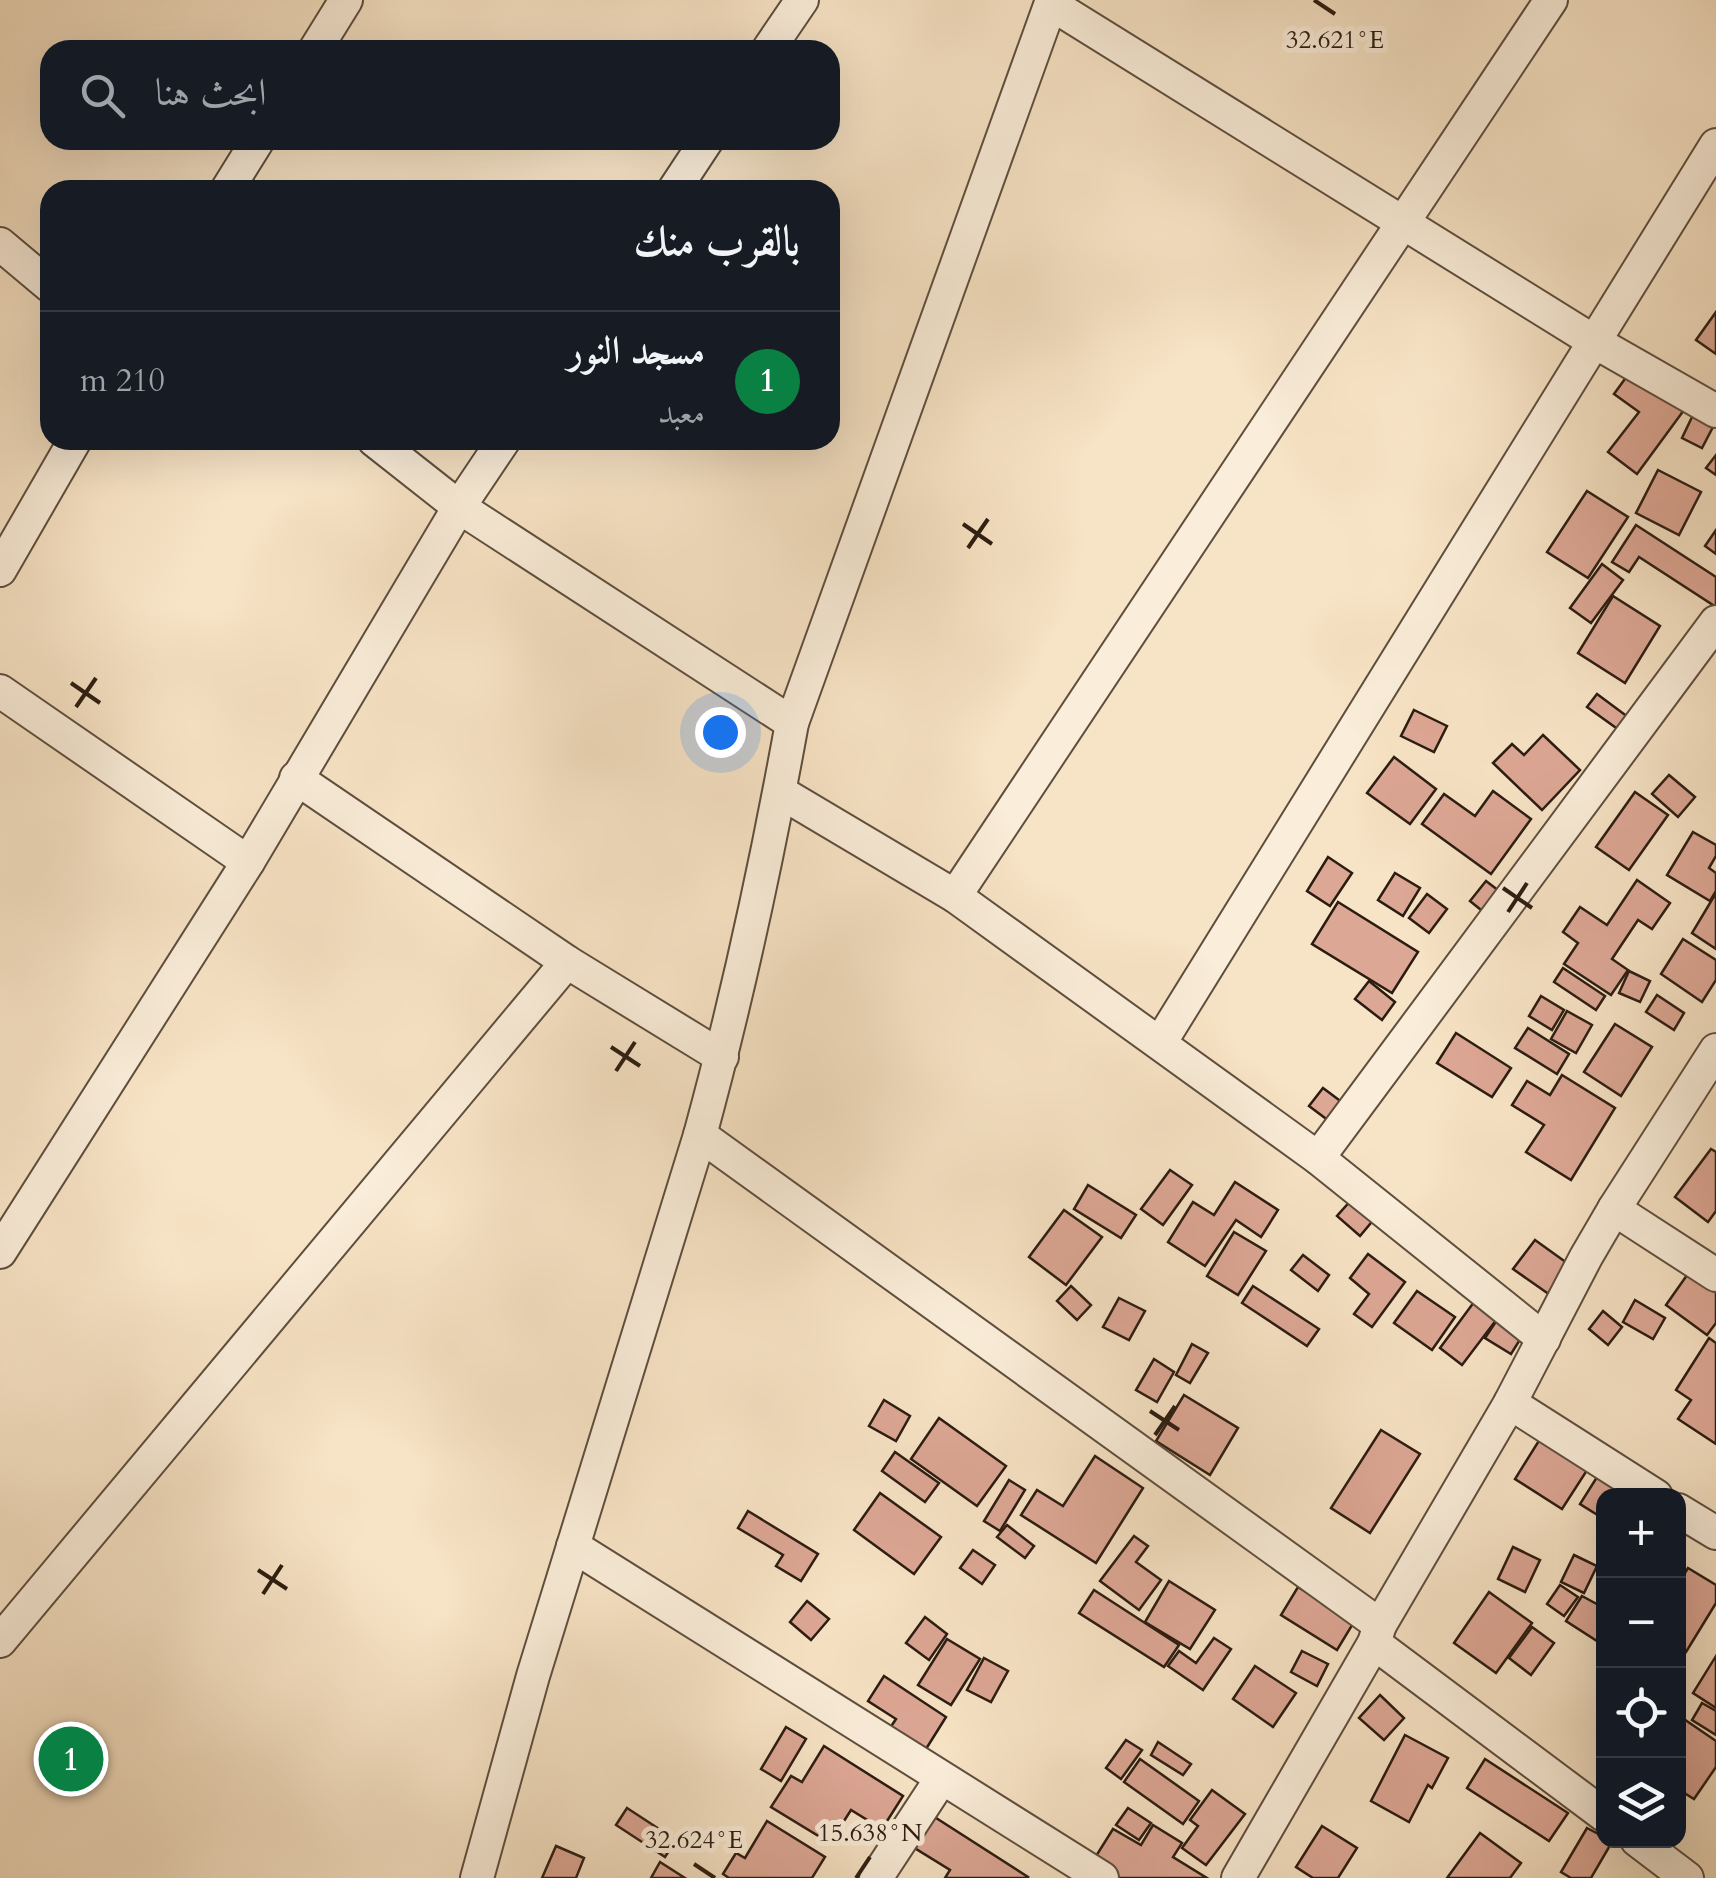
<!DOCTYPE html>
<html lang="ar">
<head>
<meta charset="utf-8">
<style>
	:root { --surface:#171b24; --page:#242831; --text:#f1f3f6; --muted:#9ea1a6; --line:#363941; --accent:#0b8043 }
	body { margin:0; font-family:Cardo,Amiri,serif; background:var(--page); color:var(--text); direction:rtl }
	.controls { position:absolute; right:30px; bottom:30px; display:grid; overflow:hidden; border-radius:20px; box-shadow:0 10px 40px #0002 }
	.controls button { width:90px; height:90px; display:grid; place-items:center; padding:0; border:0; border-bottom:2px solid var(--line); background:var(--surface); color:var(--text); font:50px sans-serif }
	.you { position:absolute; left:720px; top:732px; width:35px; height:35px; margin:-25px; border:8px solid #fff; border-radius:50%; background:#1a73e8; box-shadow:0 0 0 15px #1a73e833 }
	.badge { display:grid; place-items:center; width:65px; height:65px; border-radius:50%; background:var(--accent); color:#fff; font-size:32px; font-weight:700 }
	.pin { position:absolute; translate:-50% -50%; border:5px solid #fff; box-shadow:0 2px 10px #0006 }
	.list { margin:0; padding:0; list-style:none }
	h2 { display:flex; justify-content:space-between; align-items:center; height:130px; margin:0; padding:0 40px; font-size:42px }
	h2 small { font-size:32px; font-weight:400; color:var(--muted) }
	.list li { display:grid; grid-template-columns:65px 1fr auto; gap:30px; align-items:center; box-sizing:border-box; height:140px; padding:0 40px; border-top:2px solid var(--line) }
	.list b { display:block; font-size:38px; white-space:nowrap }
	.list p { margin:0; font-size:32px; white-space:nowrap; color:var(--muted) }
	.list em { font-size:32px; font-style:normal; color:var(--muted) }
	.icon { flex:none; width:55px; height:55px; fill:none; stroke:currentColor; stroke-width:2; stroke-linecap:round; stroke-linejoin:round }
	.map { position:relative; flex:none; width:1716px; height:1878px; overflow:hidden; direction:ltr }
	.search { position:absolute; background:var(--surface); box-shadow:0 10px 40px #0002; left:40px; top:40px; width:800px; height:110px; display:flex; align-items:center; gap:25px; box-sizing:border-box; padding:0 35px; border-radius:30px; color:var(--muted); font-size:38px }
	.panel { position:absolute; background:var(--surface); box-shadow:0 10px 40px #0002; left:40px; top:180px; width:800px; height:270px; border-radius:30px; direction:rtl }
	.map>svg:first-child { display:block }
	.building { fill:#dda795; stroke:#2b1c11; stroke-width:2.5 }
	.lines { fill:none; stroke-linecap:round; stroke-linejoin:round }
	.minor-casing { stroke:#5e4e3e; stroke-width:36 }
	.minor { stroke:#faedd9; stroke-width:32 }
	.ticks { fill:none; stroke:#2b1c11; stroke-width:4 }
	.ticks-label { font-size:25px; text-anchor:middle; fill:#2b1c11; stroke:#faedd9; stroke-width:10; stroke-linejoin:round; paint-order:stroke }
</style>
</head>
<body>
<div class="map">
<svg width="1716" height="1878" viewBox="0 0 1716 1878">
	<rect width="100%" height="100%" fill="#f7e3c5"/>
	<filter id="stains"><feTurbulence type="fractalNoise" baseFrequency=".002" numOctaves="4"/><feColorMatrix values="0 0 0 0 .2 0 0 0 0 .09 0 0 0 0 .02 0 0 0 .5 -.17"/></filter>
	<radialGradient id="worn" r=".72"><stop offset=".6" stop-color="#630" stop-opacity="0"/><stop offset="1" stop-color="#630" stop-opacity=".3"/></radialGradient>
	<!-- building -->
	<g class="building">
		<polygon points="1716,312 1716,354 1696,340"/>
		<polygon points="1638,361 1684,410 1637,474 1608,452 1639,412 1614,394"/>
		<polygon points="1693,415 1714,425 1702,448 1682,438"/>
		<polygon points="1716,455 1716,475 1706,468"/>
		<polygon points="1658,470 1701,492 1679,535 1636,513"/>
		<polygon points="1587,491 1628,517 1588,578 1547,552"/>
		<polygon points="1636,525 1716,577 1716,607 1639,557 1629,572 1612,562"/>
		<polygon points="1716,530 1716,554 1705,546"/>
		<polygon points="1602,564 1623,580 1591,623 1570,608"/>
		<polygon points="1613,596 1660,626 1625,683 1578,653"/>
		<polygon points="1597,694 1628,717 1619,730 1587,707"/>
		<polygon points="1414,710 1447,726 1434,752 1401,736"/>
		<polygon points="1543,735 1580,770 1542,810 1493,763 1512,744 1524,755"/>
		<polygon points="1394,757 1436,789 1410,824 1367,793"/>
		<polygon points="1669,775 1695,797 1678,817 1652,794"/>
		<polygon points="1493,791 1531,819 1491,874 1422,824 1444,794 1475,816"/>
		<polygon points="1635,792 1668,815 1629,870 1596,847"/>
		<polygon points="1693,832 1716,845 1716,856 1709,868 1716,873 1716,891 1710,901 1667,875"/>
		<polygon points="1328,857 1352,873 1330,906 1307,891"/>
		<polygon points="1395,873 1420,888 1403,916 1378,900"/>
		<polygon points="1637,880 1670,903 1652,929 1638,920 1612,959 1628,970 1611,995 1564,964 1578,943 1563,932 1580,907 1607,925"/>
		<polygon points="1486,881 1503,894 1486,914 1470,901"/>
		<polygon points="1716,893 1716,949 1692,933"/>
		<polygon points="1427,894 1447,909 1429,933 1409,918"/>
		<polygon points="1338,902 1418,952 1392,993 1312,944"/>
		<polygon points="1683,939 1716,960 1716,980 1702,1002 1661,974"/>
		<polygon points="1563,968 1605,996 1596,1010 1554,982"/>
		<polygon points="1629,971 1650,981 1640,1002 1619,993"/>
		<polygon points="1369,981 1395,1002 1382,1020 1355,999"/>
		<polygon points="1657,995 1684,1013 1674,1030 1646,1012"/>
		<polygon points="1541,996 1564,1010 1552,1030 1529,1016"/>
		<polygon points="1567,1011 1592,1025 1576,1053 1551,1039"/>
		<polygon points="1615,1024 1652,1047 1621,1096 1584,1072"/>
		<polygon points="1528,1028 1569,1054 1557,1074 1515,1048"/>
		<polygon points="1456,1033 1511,1068 1492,1097 1437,1063"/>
		<polygon points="1562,1075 1615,1108 1571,1180 1526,1152 1544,1125 1512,1105 1527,1081 1550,1095"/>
		<polygon points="1323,1088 1347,1106 1333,1124 1309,1106"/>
		<polygon points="1711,1149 1716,1152 1716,1211 1708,1222 1675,1197"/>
		<polygon points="1170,1170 1192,1185 1163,1225 1141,1209"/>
		<polygon points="1235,1182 1278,1210 1261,1237 1236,1220 1205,1266 1168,1242 1193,1202 1214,1215"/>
		<polygon points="1088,1185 1136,1215 1121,1238 1074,1209"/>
		<polygon points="1353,1198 1375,1218 1360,1236 1337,1216"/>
		<polygon points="1064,1210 1102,1237 1066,1285 1029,1257"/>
		<polygon points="1234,1232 1266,1251 1238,1295 1207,1276"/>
		<polygon points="1535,1240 1574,1268 1553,1297 1513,1269"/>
		<polygon points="1368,1254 1405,1282 1372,1327 1354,1314 1369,1294 1350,1278"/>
		<polygon points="1303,1255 1329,1275 1318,1291 1291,1270"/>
		<polygon points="1692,1268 1716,1285 1716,1323 1707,1335 1666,1305"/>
		<polygon points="1071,1286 1091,1305 1077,1320 1057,1301"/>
		<polygon points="1253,1286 1319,1329 1307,1346 1242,1303"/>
		<polygon points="1417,1291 1455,1317 1432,1350 1394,1323"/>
		<polygon points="1480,1294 1503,1311 1462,1365 1440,1348"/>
		<polygon points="1119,1298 1145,1311 1129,1340 1103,1327"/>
		<polygon points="1635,1300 1665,1318 1653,1339 1623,1322"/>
		<polygon points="1603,1311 1622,1327 1608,1345 1589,1329"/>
		<polygon points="1501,1314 1526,1330 1511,1354 1485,1338"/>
		<polygon points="1709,1338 1716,1343 1716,1444 1678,1419 1691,1400 1676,1390"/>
		<polygon points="1192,1344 1208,1353 1190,1383 1176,1375"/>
		<polygon points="1154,1359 1174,1372 1157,1402 1136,1390"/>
		<polygon points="1184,1395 1238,1428 1210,1475 1156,1441"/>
		<polygon points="884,1400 910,1416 896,1441 869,1426"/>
		<polygon points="939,1418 1006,1466 977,1506 911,1459"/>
		<polygon points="1381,1430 1420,1454 1370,1533 1331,1508"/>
		<polygon points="1545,1431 1593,1461 1562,1509 1515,1479"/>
		<polygon points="895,1452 939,1483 925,1502 882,1471"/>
		<polygon points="1095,1456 1143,1488 1096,1563 1021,1515 1037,1490 1063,1506"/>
		<polygon points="1604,1466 1651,1496 1604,1496 1604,1519 1580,1504"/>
		<polygon points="1009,1480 1025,1490 1000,1531 984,1521"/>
		<polygon points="880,1493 941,1537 914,1574 854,1530"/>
		<polygon points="748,1511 818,1554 801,1581 776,1566 783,1555 738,1528"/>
		<polygon points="1007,1525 1034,1546 1025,1558 997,1537"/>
		<polygon points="1134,1536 1148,1546 1136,1562 1161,1580 1139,1610 1100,1581"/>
		<polygon points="1513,1547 1540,1560 1525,1592 1498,1579"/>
		<polygon points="973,1550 995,1565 982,1584 960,1568"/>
		<polygon points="1574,1555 1597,1566 1584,1593 1561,1582"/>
		<polygon points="1688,1568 1716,1585 1716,1603 1686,1652 1678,1647 1678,1584"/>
		<polygon points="1169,1581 1215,1610 1190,1649 1145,1622"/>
		<polygon points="1560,1585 1578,1597 1564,1616 1547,1604"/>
		<polygon points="1298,1587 1354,1622 1337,1650 1281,1615"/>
		<polygon points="1094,1590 1179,1645 1164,1667 1079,1613"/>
		<polygon points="1489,1592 1532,1623 1496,1673 1454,1643"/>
		<polygon points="1582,1596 1604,1608 1604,1631 1597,1641 1566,1621"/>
		<polygon points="807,1601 829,1619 811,1640 790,1622"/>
		<polygon points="925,1617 947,1634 929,1660 906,1643"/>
		<polygon points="1532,1627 1554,1643 1531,1675 1509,1658"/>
		<polygon points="1214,1638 1231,1649 1203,1690 1168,1666 1179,1651 1196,1663"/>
		<polygon points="947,1639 980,1659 951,1705 918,1685"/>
		<polygon points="1302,1651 1328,1664 1317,1686 1291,1672"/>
		<polygon points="1716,1656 1716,1708 1693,1693"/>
		<polygon points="984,1658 1008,1671 991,1702 967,1690"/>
		<polygon points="1255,1666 1296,1693 1273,1727 1233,1699"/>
		<polygon points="884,1676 946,1717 921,1757 886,1734 896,1719 868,1701"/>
		<polygon points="1380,1695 1404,1718 1384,1740 1359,1718"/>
		<polygon points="1702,1703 1716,1711 1716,1735 1692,1720"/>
		<polygon points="1678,1715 1716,1741 1716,1767 1694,1799 1678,1789"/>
		<polygon points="786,1727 806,1739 781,1781 761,1769"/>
		<polygon points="1405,1735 1448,1758 1432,1788 1428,1785 1409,1822 1371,1801"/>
		<polygon points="1126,1740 1142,1750 1121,1779 1106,1768"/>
		<polygon points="1158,1742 1191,1764 1183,1775 1151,1755"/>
		<polygon points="824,1746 903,1796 882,1829 851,1810 830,1843 771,1807 791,1776 802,1782"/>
		<polygon points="1140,1759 1199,1801 1183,1824 1124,1782"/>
		<polygon points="1485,1759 1568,1813 1549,1841 1467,1788"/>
		<polygon points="1212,1790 1245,1814 1206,1865 1182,1848 1198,1826 1190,1820"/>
		<polygon points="627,1808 676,1840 665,1857 616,1825"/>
		<polygon points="1128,1808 1151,1823 1139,1840 1116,1825"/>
		<polygon points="933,1816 1028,1877 1027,1878 945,1878 950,1870 913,1847"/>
		<polygon points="767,1821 825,1857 812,1878 729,1878 723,1874 736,1853 745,1858"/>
		<polygon points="1153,1825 1182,1843 1173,1857 1207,1878 1114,1878 1091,1864 1113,1829 1141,1845"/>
		<polygon points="1322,1826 1357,1848 1338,1878 1313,1878 1296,1867"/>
		<polygon points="1587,1828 1604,1837 1604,1840 1612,1842 1591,1878 1571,1878 1561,1872"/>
		<polygon points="1480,1833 1521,1863 1510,1878 1447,1878"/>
		<polygon points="556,1846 584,1858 576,1878 542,1878"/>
		<polygon points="660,1862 685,1878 651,1878"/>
	</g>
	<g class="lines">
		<!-- minor casing -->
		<g class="minor-casing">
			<g id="minor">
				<polyline points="1051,4 1595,342 1716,411"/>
				<polyline points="315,50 346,0"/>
				<polyline points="768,50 802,0"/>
				<polyline points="227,190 258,140"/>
				<polyline points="674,190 707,140"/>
				<polyline points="0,244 50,286"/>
				<polyline points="374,440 459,507 792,723"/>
				<polyline points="0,570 75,440"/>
				<polyline points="0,691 248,862"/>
				<polyline points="296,778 567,962 722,1057"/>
				<polyline points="780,792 955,896 1318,1158 1544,1339"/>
				<polyline points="955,896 1551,0"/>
				<polyline points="1160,1043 1716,145"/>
				<polyline points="700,1135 1380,1625"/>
				<polyline points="1318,1158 1716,622"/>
				<polyline points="1614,1209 1716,1275"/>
				<polyline points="0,1252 248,862 459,507 504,440"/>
				<polyline points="1510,1403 1656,1496"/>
				<polyline points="1678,1510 1716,1533"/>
				<polyline points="573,1546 1102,1878"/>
				<polyline points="0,1641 567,962"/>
				<polyline points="1374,1643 1604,1815"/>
				<polyline points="1637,1840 1687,1878"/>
				<path d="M477,1878l56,-202 167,-541c37,-135 67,-274 92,-412l260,-723"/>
				<polyline points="876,1878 941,1779"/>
				<polyline points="1238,1878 1374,1643 1380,1625 1510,1403 1586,1257 1614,1209 1716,1050"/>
			</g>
		</g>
		<!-- minor -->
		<use href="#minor" class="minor"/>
	</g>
	<!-- ticks -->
	<path class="ticks" d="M1314,0l21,14M963,524l29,20M968,548l20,-29M71,683l29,20M76,707l20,-29M1503,888l29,20M1508,912l19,-29M611,1047l29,19M616,1071l19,-29M1150,1411l29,19M1155,1435l20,-29M258,1570l29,19M263,1594l19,-29M694,1864l21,14M856,1878l14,-21"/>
	<g class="ticks-label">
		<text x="1335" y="48">32.621°E</text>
		<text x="870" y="1841">15.638°N</text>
		<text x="694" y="1848">32.624°E</text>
	</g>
	<rect width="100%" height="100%" filter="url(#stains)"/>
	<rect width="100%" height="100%" fill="url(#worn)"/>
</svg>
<div class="controls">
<button>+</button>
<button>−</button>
<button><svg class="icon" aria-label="locate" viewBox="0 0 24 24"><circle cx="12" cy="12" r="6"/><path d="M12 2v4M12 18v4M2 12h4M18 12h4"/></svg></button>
<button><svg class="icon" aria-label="layers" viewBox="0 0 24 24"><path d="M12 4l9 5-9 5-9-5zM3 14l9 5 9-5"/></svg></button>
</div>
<div class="you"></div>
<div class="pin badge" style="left:71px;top:1759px">1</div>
<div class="search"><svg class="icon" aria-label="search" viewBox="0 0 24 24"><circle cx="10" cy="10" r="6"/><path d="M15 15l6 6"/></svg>ابحث هنا</div>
<section class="panel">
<h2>بالقرب منك<small></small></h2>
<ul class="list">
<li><span class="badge">1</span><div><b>مسجد النور</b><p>معبد</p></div><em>210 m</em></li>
</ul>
</section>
</div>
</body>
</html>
